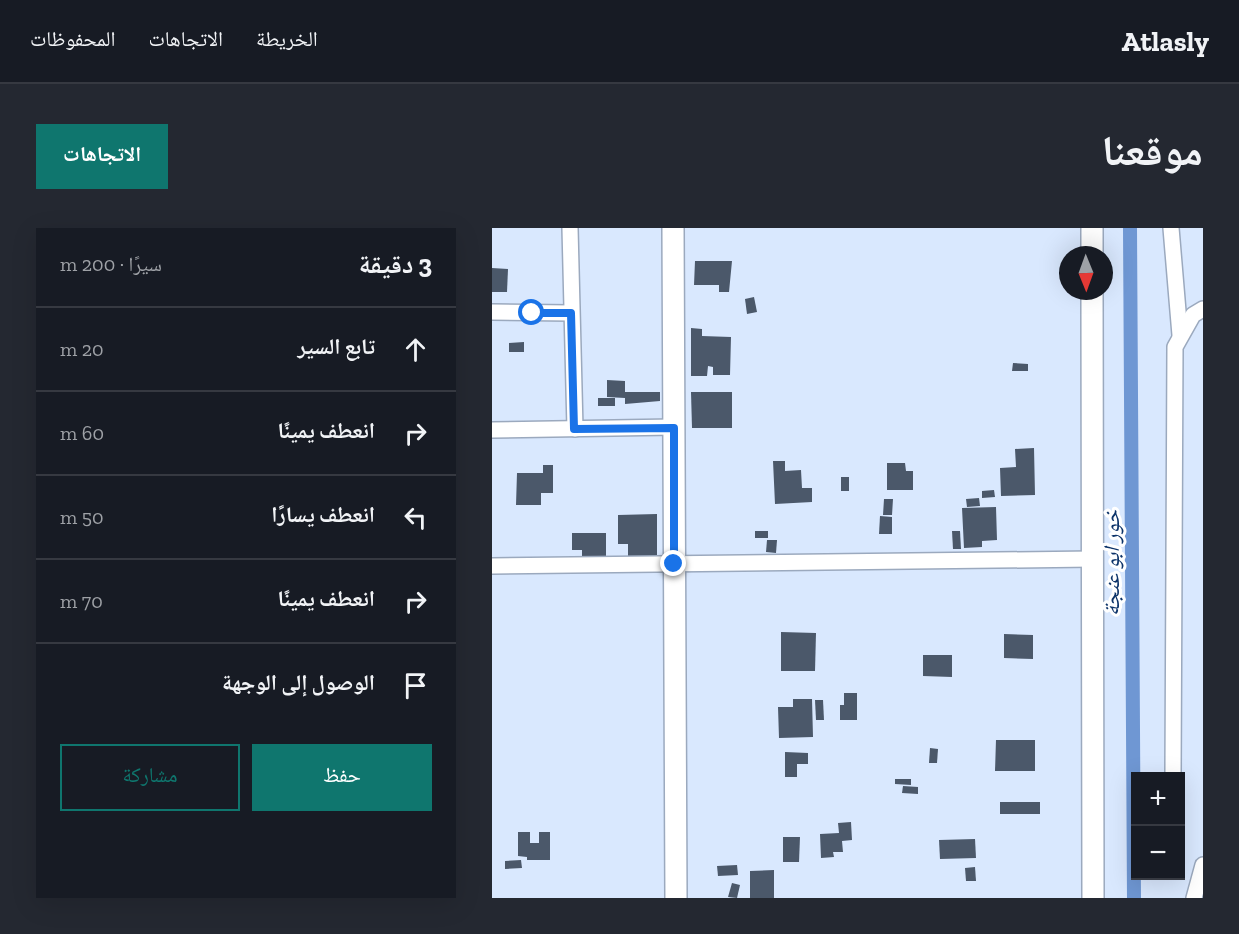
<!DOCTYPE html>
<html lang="ar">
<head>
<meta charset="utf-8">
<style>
	:root { --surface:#171b24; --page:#242831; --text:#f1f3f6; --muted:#9ea1a6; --line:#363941; --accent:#0f766e }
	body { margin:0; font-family:"Zilla Slab","Noto Naskh Arabic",serif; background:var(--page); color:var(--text); direction:rtl }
	.controls { position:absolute; right:18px; bottom:18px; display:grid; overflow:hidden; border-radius:0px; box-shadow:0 6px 24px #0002 }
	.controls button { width:54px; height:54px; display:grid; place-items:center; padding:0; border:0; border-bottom:2px solid var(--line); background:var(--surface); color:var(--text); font:30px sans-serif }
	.compass { position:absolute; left:567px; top:18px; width:54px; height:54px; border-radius:50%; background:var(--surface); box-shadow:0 6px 24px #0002; rotate:179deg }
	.stop { position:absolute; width:18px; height:18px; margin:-14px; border:4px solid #1a73e8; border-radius:50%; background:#fff }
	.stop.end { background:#1a73e8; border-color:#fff; box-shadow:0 2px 6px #0008 }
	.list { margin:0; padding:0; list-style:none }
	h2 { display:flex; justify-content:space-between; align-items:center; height:78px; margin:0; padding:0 24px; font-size:26px }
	h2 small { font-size:20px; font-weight:400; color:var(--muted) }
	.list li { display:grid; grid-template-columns:39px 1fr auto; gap:18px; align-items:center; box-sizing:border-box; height:84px; padding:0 24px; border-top:2px solid var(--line) }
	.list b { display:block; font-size:22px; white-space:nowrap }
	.list em { font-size:20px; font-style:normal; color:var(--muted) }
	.actions { display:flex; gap:12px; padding:18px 24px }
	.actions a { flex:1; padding:14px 0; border:2px solid var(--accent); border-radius:0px; text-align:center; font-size:21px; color:var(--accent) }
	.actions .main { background:var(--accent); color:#fff }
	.icon { flex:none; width:33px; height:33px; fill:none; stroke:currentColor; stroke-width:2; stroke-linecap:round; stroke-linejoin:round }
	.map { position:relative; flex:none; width:711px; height:670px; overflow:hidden; direction:ltr; border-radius:0px }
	header { display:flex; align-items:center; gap:36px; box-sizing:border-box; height:84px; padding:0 30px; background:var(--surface); border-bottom:2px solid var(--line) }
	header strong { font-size:28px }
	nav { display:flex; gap:33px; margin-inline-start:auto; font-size:21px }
	.intro { display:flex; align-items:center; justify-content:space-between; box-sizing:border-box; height:144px; padding:0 36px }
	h1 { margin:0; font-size:42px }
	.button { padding:15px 27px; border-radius:0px; background:var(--accent); color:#fff; font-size:21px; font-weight:700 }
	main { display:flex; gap:36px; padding:0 36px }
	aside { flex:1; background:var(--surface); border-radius:0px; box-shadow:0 6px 24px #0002 }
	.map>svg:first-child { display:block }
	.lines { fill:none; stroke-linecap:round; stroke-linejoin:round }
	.canal { stroke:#6f97d3; stroke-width:14 }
	.building { fill:#4b586a }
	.street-casing { stroke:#9ba9be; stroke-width:18 }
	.secondary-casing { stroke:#9ba9be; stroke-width:24 }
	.street { stroke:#fff; stroke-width:15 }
	.secondary { stroke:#fff; stroke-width:21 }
	.route { stroke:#1a73e8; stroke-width:8 }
	.labels { text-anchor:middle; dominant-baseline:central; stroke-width:6; stroke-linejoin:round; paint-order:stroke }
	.water-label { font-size:22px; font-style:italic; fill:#0c3369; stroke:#fff }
</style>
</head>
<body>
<header>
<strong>Atlasly</strong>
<nav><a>الخريطة</a><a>الاتجاهات</a><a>المحفوظات</a></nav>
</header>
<div class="intro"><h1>موقعنا</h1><a class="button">الاتجاهات</a></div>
<main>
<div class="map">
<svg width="711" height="670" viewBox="0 0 711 670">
	<rect width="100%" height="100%" fill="#d9e8fe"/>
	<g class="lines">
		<!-- canal -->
		<polyline class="canal" points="638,0 642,670"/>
	</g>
	<!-- building -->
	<g class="building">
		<polygon points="203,33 240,33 237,64 227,64 227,57 202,57"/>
		<polygon points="0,40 16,41 15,64 0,64"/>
		<polygon points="262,69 265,84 255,86 253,71"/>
		<polygon points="199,100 210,101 210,108 239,109 238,147 221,147 221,139 216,138 215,148 199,148"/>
		<polygon points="32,114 32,124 17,124 17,115"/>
		<polygon points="521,135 536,136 536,143 520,143"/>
		<polygon points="115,152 133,153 133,164 168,164 168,173 133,176 133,170 115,169"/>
		<polygon points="199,164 240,164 240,200 200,200"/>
		<rect x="106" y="170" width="17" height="8"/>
		<polygon points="542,220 543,267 509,268 508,240 524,239 523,221"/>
		<polygon points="281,233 293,233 293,243 309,242 310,260 320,260 320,274 283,276"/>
		<polygon points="395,235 413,235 414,243 421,243 421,262 395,262"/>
		<polygon points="51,237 61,237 61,265 49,265 49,277 24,277 25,245 51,245"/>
		<rect x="349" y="249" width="8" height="14"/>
		<polygon points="502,262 503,269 490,270 490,263"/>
		<polygon points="487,270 488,278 475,279 474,271"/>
		<polygon points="392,271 401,271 400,287 391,287"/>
		<polygon points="504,279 505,312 490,313 490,319 472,320 470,280"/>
		<polygon points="165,286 165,330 136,330 136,316 126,316 126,287"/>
		<polygon points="388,288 400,289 400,306 387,306"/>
		<rect x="263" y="303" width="13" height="7"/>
		<polygon points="460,303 468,303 469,321 461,321"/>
		<polygon points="80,305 114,305 114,329 90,329 90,322 80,322"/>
		<polygon points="275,312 285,312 284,325 274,324"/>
		<polygon points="289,404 324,405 323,443 289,443"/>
		<polygon points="512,406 541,407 541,431 512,430"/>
		<polygon points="431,427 460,427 460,449 431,448"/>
		<polygon points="352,465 365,465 365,492 348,492 348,477 352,477"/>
		<polygon points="301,471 320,471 321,509 287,510 286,479 301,479"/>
		<polygon points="323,472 331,472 332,492 324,492"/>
		<polygon points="504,512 543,512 543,543 503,543"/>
		<polygon points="438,520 446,521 445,535 437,535"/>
		<polygon points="293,524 316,525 316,536 305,536 305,549 293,549"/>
		<polygon points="403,551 419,551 419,557 403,556"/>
		<polygon points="411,558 426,559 426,566 410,565"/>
		<rect x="508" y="574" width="40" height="12"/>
		<polygon points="359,594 360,612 350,613 351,624 341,624 342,629 329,630 328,606 347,605 346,595"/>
		<polygon points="26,604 38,604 38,615 47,615 47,604 58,604 58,632 35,632 35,629 26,628"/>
		<polygon points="291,609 308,609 307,634 291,634"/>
		<polygon points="483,611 484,630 448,631 447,612"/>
		<polygon points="29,632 30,640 13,641 13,633"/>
		<polygon points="245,637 246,647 226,648 225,638"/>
		<polygon points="483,639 484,653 474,653 473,640"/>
		<polygon points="282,642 282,670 258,670 258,643"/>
		<polygon points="240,655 248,657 245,670 236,669"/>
	</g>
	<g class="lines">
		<!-- street casing -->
		<g class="street-casing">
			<g id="street">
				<polyline points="78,0 83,201"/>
				<polyline points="679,0 688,107"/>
				<polyline points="0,84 79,85"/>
				<polyline points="0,202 182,199"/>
				<polyline points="0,338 601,331"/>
				<polyline points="681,548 683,119 701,87 711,81"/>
				<polyline points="702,670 711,637"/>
			</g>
		</g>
		<!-- secondary casing -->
		<g class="secondary-casing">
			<g id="secondary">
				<polyline points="181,0 184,670"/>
				<polyline points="600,0 600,27"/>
				<polyline points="600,63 601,670"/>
			</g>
		</g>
		<!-- street -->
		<use href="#street" class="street"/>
		<!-- secondary -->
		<use href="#secondary" class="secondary"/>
	</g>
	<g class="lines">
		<!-- route -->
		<polyline class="route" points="40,85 79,85 82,201 182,200 182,336"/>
	</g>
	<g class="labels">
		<!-- water labels -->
		<g class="water-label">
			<text transform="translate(619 335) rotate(-90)">خور ابو عنجة</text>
		</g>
	</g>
</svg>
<div class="controls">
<button>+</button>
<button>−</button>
</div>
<svg class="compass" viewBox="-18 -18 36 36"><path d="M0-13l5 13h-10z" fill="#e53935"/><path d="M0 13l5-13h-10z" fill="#9ea1a6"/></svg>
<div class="stop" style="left:40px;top:85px"></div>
<div class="stop end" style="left:182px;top:336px"></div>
</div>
<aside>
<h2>3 دقيقة<small>سيرًا · 200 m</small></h2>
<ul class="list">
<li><svg class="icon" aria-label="ahead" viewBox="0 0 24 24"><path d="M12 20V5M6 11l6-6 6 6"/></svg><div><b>تابع السير</b></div><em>20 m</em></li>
<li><svg class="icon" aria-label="right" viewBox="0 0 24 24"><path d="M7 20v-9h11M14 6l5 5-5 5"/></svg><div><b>انعطف يمينًا</b></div><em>60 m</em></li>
<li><svg class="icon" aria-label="left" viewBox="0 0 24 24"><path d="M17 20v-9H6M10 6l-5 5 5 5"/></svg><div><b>انعطف يسارًا</b></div><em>50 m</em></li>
<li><svg class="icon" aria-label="right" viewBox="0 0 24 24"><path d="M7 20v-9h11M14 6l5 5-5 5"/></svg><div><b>انعطف يمينًا</b></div><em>70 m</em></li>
<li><svg class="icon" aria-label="arrive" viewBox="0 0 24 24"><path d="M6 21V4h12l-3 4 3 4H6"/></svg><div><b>الوصول إلى الوجهة</b></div></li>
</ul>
<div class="actions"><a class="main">حفظ</a><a>مشاركة</a></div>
</aside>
</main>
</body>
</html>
